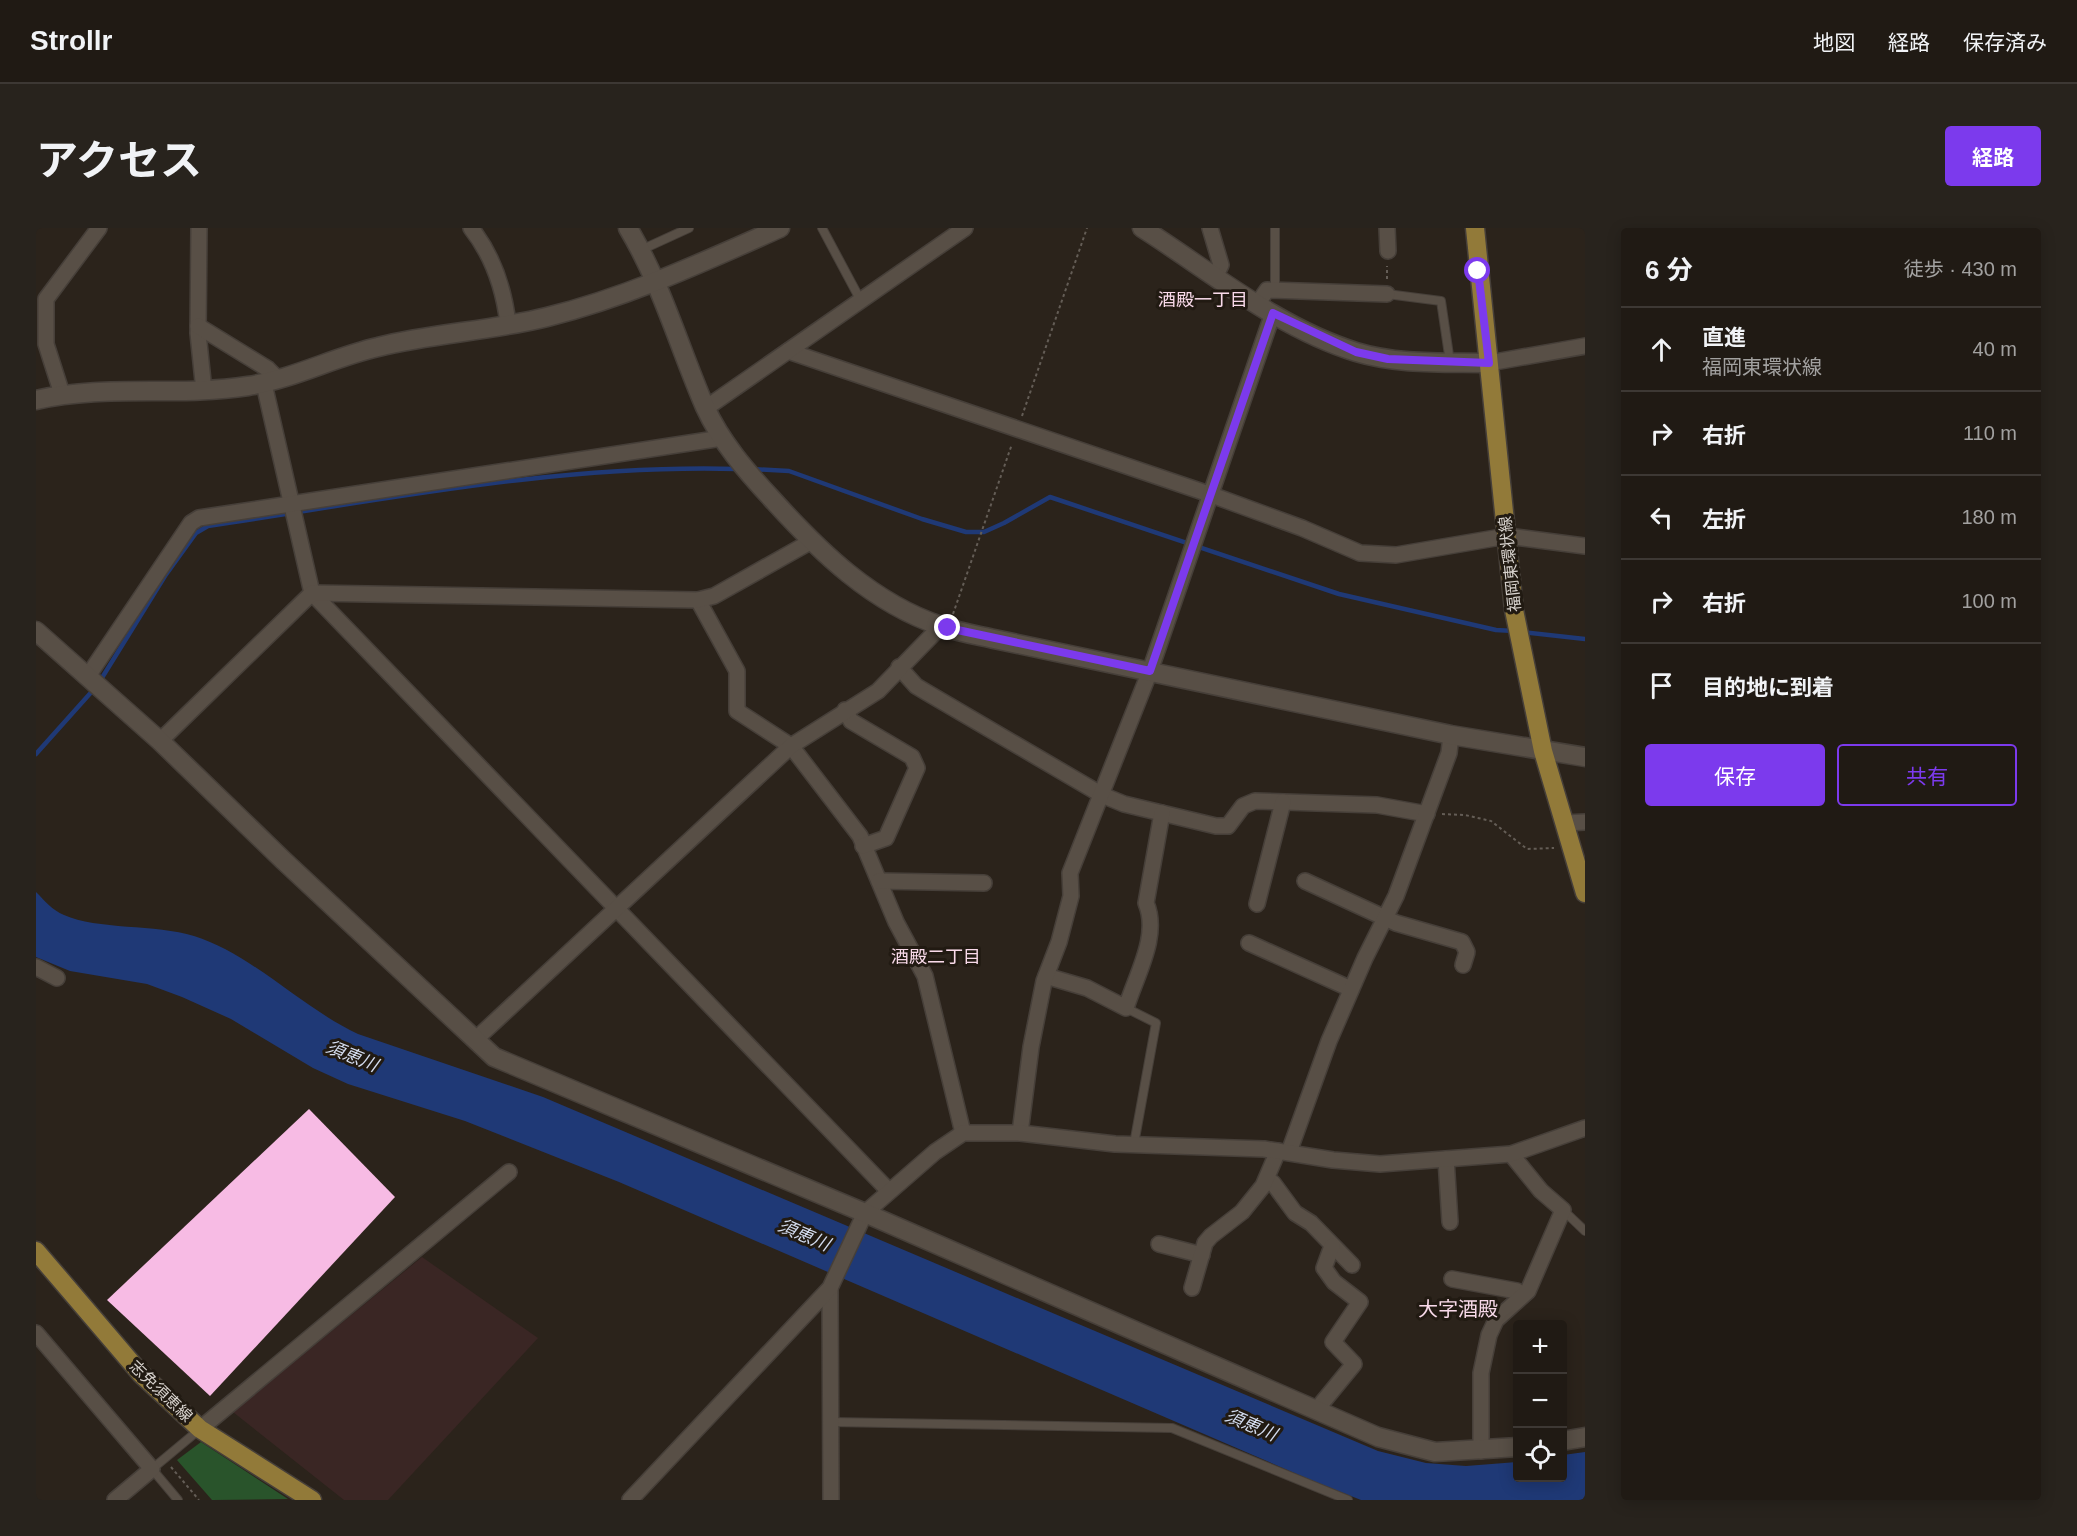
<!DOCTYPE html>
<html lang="ja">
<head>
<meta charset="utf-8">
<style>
	:root { --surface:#201a14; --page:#28231d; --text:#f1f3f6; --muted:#a2a1a0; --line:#3d3834; --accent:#7c3aed }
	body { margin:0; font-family:Helvetica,"Noto Sans JP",sans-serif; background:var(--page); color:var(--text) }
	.controls { position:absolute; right:18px; bottom:18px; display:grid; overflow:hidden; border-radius:6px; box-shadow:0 3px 15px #0003 }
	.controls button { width:54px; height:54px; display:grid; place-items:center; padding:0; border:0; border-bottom:2px solid var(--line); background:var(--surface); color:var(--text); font:30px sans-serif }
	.stop { position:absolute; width:18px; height:18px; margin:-14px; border:4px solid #7c3aed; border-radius:50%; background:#fff }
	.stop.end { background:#7c3aed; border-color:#fff; box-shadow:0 2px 6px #0008 }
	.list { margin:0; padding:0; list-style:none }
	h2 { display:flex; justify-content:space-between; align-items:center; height:78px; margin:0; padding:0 24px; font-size:26px }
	h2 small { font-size:20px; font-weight:400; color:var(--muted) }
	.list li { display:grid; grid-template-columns:39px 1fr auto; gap:18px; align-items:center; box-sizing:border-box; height:84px; padding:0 24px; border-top:2px solid var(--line) }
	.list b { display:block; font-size:22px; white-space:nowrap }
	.list p { margin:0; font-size:20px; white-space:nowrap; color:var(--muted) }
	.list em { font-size:20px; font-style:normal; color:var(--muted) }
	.actions { display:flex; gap:12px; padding:18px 24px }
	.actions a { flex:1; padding:14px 0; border:2px solid var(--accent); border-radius:6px; text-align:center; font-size:21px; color:var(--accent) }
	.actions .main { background:var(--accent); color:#fff }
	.icon { flex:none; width:33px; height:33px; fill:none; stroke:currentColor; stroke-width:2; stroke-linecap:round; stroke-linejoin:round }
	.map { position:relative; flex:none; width:1549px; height:1272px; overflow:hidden; border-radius:6px }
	header { display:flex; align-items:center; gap:36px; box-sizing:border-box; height:84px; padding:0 30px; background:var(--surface); border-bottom:2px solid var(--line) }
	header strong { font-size:28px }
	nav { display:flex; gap:33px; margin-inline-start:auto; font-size:21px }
	.intro { display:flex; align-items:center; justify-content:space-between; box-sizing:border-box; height:144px; padding:0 36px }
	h1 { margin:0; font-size:42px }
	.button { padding:15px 27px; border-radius:6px; background:var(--accent); color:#fff; font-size:21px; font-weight:700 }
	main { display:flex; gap:36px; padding:0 36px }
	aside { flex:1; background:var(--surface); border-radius:6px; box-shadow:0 3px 15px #0003 }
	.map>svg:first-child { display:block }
	.industrial { fill:#3a2624 }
	.green { fill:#29542b }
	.water { fill:#1f3976 }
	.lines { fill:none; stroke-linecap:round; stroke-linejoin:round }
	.stream { stroke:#1f3976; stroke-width:4.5 }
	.building { fill:#f7bbe4 }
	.lane-casing { stroke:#463f39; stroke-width:10 }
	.street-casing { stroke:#463f39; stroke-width:18 }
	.secondary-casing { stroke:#463f39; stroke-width:21 }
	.primary-casing { stroke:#463f39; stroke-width:21 }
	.path { stroke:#645d56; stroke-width:2; stroke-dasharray:3 3; stroke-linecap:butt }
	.lane { stroke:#584f46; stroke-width:8 }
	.street { stroke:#584f46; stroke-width:15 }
	.secondary { stroke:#584f46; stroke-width:18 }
	.primary { stroke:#927a39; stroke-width:18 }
	.route { stroke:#7c3aed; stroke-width:8 }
	.labels { text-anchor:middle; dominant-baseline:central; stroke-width:6; stroke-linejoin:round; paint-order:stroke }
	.street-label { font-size:16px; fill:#d7d2cd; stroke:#211a12 }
	.neighbourhood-label { font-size:18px; fill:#f9daea; stroke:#211a12 }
	.water-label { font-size:18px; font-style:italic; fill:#d3dcef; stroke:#211a12 }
	.quarter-label { font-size:20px; fill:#f9daea; stroke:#211a12 }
</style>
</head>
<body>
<header>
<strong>Strollr</strong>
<nav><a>地図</a><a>経路</a><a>保存済み</a></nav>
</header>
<div class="intro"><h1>アクセス</h1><a class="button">経路</a></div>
<main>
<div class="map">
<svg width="1549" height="1272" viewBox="0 0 1549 1272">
	<rect width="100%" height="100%" fill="#2b231b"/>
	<!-- industrial -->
	<polygon class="industrial" points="386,1029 502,1110 352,1272 308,1272 197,1184"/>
	<!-- green -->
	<polygon class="green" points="165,1214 252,1271 176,1272 141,1232"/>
	<!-- water -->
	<path class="water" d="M0,664c9,9 16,18 28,23 33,15 92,9 130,21 58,18 108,72 164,98l185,63 835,354 48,12 40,3 51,-4 1,16h44l1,-23 22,-3v48h-224l-48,-19 -694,-299 -154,-61 -117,-37 -35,-16 -82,-49 -49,-22 -35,-13 -77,-13 -34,-14z"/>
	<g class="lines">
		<!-- stream -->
		<g class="stream">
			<polyline points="716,241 753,243 886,291 930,304 948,304 968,295 1014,269 1303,366 1460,402 1478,403"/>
			<polyline points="1486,404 1549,411"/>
			<path d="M64,453l65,-105 31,-43 12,-7c175,-26 351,-62 529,-57"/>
			<polyline points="0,526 59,460"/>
		</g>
	</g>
	<!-- building -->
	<polygon class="building" points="273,881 359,969 174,1168 71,1072"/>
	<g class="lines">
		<!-- lane casing -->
		<g class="lane-casing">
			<g id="lane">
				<polyline points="786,0 825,73"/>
				<polyline points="1239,0 1239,62"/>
				<polyline points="605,22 653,0"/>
				<polyline points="1351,66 1405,73 1414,134"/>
				<polyline points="1090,780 1120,795 1098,916"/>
				<polyline points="1527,982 1549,1003"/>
				<polyline points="795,1194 1136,1200 1312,1272"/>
				<polyline points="142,1272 116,1241 164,1201"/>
			</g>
		</g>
		<!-- street casing -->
		<g class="street-casing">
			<g id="street">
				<polyline points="163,0 162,105 168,163"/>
				<path d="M435,0c22,28 33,61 37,96"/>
				<polyline points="1174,0 1185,37 1180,47"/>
				<polyline points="1351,0 1352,23"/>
				<polyline points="1222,75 1231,62 1351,66"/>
				<polyline points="162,98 232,141 242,151"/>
				<polyline points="752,123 1173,266 1266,300 1324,325 1360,327 1471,308 1549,318"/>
				<polyline points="1453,135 1549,118"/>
				<polyline points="228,156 276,365 852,962"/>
				<polyline points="26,166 10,116 10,71 63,0"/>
				<polyline points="670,180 929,0"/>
				<polyline points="662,372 701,443 701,483 755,518 824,608 860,694 889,748 927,905"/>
				<polyline points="863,439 880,458 890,464 1066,567 1088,576 1180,598 1192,598 1207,578 1219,573 1341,577 1391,586"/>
				<polyline points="52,448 155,295 163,290 686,210"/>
				<polyline points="809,482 815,493 876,529 881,540 850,610 827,618"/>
				<polyline points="124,513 276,365 662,372 678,368 774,314"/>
				<polyline points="1529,595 1549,594"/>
				<polyline points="843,653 948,655"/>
				<polyline points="1269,653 1360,695 1426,714 1431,724 1427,737"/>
				<polyline points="1221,676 1247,574"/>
				<polyline points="1213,715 1315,761"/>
				<polyline points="0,739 21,750"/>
				<path d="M1010,748l41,12 39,20c10,-33 34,-72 20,-105l16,-90"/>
				<polyline points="440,811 755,518 842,463 905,398"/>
				<polyline points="984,905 995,819 1008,753 1023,714 1035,668 1034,645 1114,443 1237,85"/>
				<polyline points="1253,924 1293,813 1329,730 1360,668 1413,525 1415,507"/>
				<polyline points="1410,931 1414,994"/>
				<polyline points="1230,952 1237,955 1259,985 1275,995 1316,1037"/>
				<polyline points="1123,1016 1166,1027"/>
				<polyline points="1416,1051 1481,1063 1487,1067"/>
				<polyline points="794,1060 795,1272"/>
				<polyline points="1156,1060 1169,1015 1175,1008 1206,984 1227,958 1242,923"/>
				<polyline points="0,1105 116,1241 79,1272"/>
				<polyline points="1282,1184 1286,1175 1318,1136 1297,1114 1324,1074 1298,1054 1288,1040 1296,1018"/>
				<polyline points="164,1201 473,944"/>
				<polyline points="1445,1223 1445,1145 1453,1107 1460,1092 1492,1063 1527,982 1505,963 1475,926"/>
				<polyline points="594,1272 794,1060 829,985 899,924 927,905 984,905 1079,916 1228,921 1297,932 1344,936 1475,926 1549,900"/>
			</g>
		</g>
		<!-- secondary casing -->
		<g class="secondary-casing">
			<g id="secondary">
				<path d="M592,0c34,57 51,119 77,179 16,35 41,64 67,92 47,52 100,104 169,127 17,6 35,9 53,13l457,96 134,22"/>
				<path d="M1106,0c68,43 136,100 214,124 43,13 89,10 133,11"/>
				<path d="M0,172c70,-16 141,-3 212,-14 45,-7 86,-29 130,-39 55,-14 114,-16 169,-30 81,-20 156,-55 233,-89"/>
				<polyline points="0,403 124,513 247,632 458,829 829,985 1342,1209 1399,1224 1482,1219"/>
				<polyline points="1526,1213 1549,1209"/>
			</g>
		</g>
		<!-- primary casing -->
		<g class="primary-casing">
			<g id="primary">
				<polyline points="1439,0 1478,382 1507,523 1549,665"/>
				<polyline points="0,1023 105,1146 164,1201 276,1272"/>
			</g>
		</g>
		<!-- path -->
		<g class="path">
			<polyline points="1351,51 1351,38"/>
			<polyline points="986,188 1051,0"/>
			<polyline points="917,386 976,216"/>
			<polyline points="1406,586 1429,587 1455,593 1491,621 1518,620"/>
			<polyline points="135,1239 163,1272"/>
		</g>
		<!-- lane -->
		<use href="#lane" class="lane"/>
		<!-- street -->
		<use href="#street" class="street"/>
		<!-- secondary -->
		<use href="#secondary" class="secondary"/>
		<!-- primary -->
		<use href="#primary" class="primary"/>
	</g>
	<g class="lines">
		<!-- route -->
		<polyline class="route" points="912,400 1114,443 1237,85 1320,124 1352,131 1453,135 1442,43"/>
	</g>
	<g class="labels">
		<!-- street labels -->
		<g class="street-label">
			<text transform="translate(1474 336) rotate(-96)">福岡東環状線</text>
			<text transform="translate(125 1163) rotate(44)">志免須恵線</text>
		</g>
		<!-- neighbourhood labels -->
		<g class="neighbourhood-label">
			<text x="1167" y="72">酒殿一丁目</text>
			<text x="900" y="729">酒殿二丁目</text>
		</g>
		<!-- water labels -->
		<g class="water-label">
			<text transform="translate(316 828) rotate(22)">須恵川</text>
			<text transform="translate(768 1007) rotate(23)">須恵川</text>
			<text transform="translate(1215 1197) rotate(23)">須恵川</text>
		</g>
		<!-- quarter labels -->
		<g class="quarter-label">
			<text x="1422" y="1081">大字酒殿</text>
		</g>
	</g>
</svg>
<div class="controls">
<button>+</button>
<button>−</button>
<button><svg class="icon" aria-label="locate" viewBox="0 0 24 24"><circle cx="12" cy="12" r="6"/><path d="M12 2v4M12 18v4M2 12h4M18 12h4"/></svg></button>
</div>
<div class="stop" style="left:1442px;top:43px"></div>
<div class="stop end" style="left:912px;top:400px"></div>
</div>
<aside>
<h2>6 分<small>徒歩 · 430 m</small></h2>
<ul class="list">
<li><svg class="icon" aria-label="ahead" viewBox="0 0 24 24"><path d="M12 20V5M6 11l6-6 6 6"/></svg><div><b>直進</b><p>福岡東環状線</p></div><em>40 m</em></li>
<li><svg class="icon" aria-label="right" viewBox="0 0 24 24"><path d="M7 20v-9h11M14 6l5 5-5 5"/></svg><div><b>右折</b></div><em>110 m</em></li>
<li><svg class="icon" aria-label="left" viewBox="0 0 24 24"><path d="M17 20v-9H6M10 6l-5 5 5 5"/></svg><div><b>左折</b></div><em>180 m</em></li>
<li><svg class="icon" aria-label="right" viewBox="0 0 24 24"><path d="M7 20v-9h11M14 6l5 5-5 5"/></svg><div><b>右折</b></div><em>100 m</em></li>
<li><svg class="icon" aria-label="arrive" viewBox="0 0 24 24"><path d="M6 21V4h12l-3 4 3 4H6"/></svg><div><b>目的地に到着</b></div></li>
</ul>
<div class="actions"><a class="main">保存</a><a>共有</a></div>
</aside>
</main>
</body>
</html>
